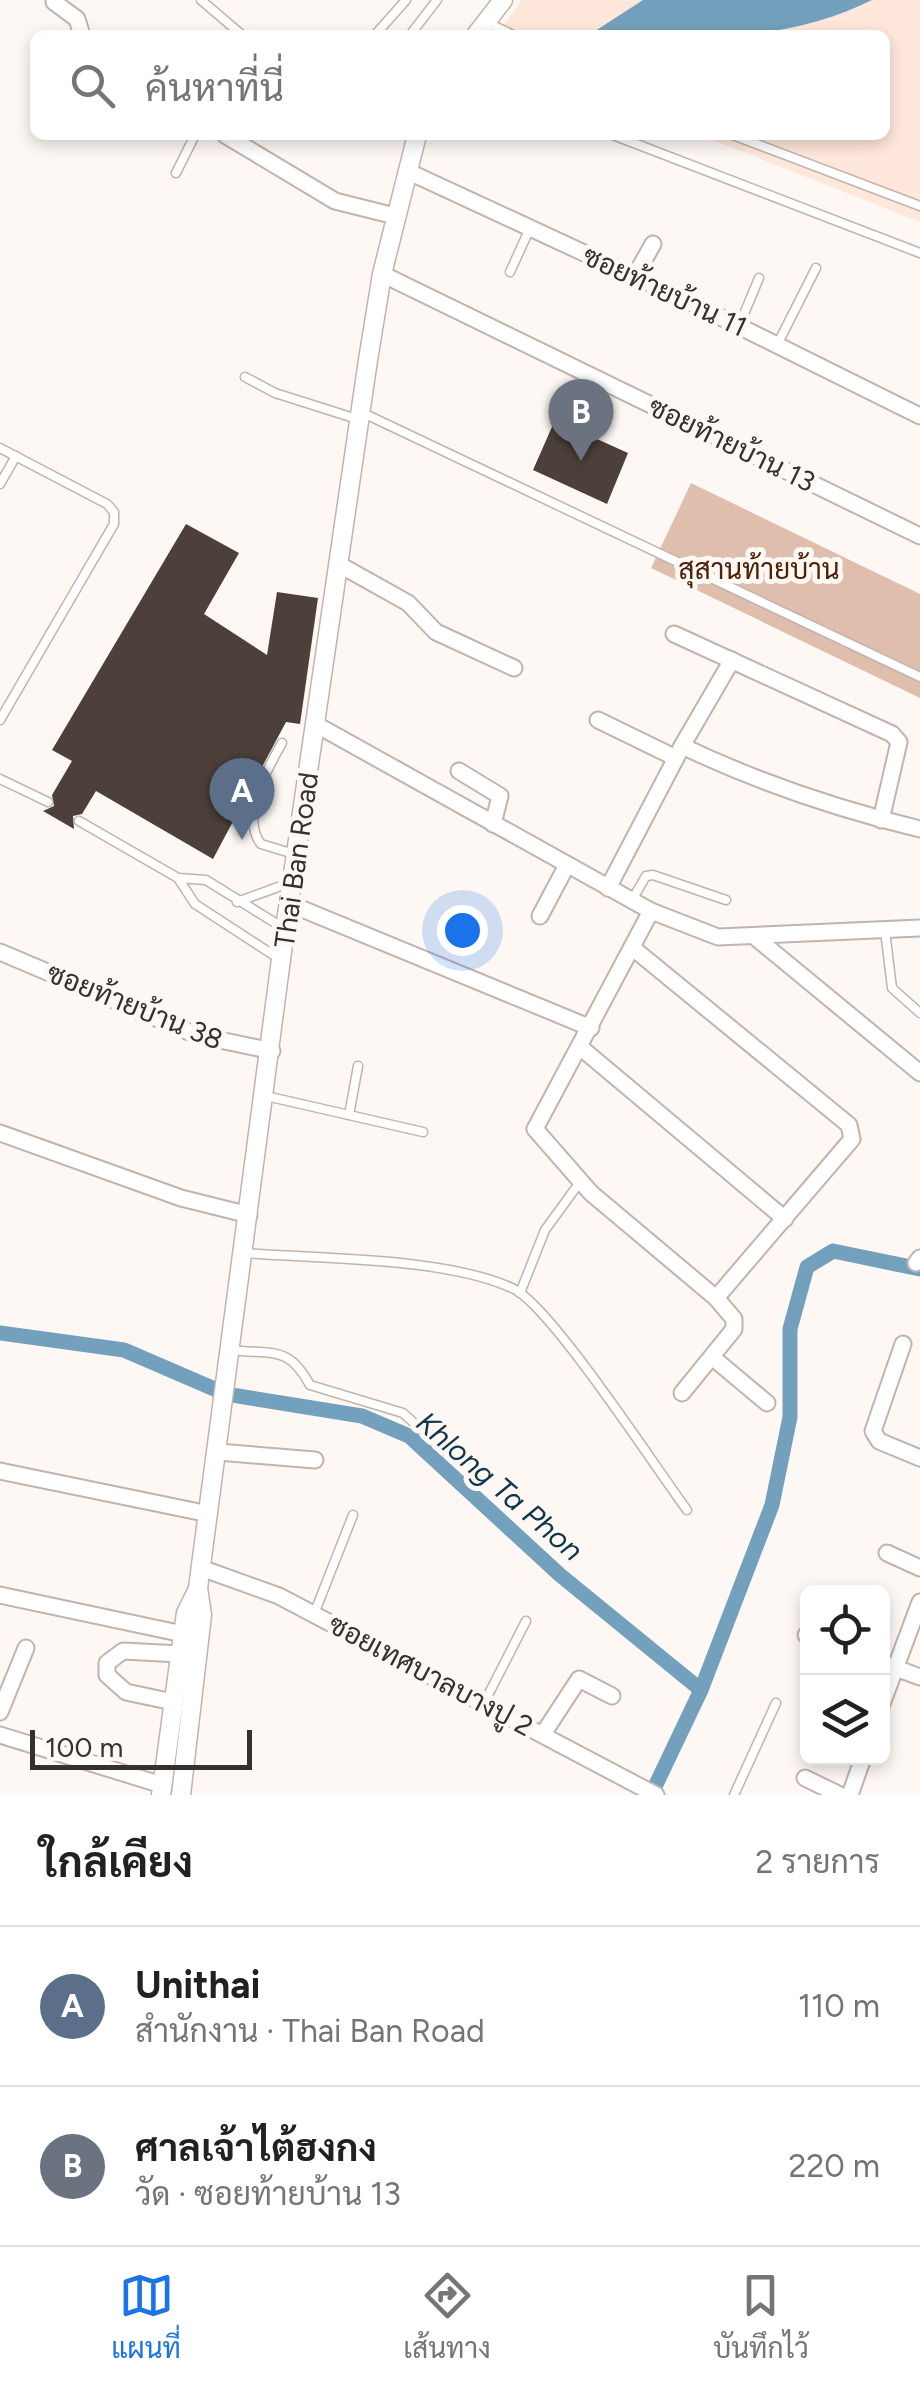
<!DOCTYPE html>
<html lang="th">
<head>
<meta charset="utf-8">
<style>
	:root { --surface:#fff; --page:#f6f6f6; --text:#202124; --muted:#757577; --line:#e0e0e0; --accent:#1a73e8 }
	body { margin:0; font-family:Figtree,Sarabun,sans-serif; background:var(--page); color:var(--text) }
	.controls { position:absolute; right:30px; bottom:30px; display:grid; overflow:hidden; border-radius:15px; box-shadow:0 5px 15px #0003 }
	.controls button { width:90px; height:90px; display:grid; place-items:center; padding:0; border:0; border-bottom:2px solid var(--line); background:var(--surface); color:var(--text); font:50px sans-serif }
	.scale { position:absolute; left:30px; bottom:25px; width:222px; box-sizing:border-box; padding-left:10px; border:5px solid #37312e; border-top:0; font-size:28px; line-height:35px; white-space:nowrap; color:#37312e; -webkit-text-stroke:8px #fef8f4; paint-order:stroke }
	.you { position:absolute; left:462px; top:930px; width:35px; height:35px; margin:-25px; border:8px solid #fff; border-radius:50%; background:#1a73e8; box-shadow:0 0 0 15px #1a73e833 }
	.badge { display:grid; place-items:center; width:65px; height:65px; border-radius:50%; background:var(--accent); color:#fff; font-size:32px; font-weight:700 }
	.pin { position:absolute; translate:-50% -82px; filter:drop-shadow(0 2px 5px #0008) }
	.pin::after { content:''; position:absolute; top:52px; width:35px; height:30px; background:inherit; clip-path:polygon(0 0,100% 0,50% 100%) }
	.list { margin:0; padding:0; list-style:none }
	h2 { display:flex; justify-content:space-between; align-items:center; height:130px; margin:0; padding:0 40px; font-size:42px }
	h2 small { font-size:32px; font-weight:400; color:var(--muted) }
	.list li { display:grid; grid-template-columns:65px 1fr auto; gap:30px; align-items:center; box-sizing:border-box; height:160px; padding:0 40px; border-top:2px solid var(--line) }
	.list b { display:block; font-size:38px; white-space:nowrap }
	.list p { margin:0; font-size:32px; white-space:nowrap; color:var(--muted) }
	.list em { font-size:32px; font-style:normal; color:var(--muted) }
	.icon { flex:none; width:55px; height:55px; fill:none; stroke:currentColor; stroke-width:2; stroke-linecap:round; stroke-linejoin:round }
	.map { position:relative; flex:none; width:920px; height:1795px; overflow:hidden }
	.search { position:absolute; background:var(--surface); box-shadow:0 5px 15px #0003; left:30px; right:30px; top:30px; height:110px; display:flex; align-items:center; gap:25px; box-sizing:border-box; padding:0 35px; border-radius:15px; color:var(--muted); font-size:38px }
	.sheet { height:450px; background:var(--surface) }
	nav { display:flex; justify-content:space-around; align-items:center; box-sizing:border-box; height:140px; border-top:2px solid var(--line); background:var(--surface); font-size:28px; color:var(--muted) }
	nav a { display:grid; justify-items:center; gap:5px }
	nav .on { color:var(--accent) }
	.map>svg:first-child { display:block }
	.built { fill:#ffe7db }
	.green { fill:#dfbead }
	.water { fill:#73a1bd }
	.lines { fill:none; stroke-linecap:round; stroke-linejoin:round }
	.canal { stroke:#73a1bd; stroke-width:15 }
	.building { fill:#4d403a }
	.service-casing { stroke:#c2b3ac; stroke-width:11 }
	.minor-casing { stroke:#c2b3ac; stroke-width:19 }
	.tertiary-casing { stroke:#c2b3ac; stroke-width:21 }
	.service { stroke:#fff; stroke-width:8 }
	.minor { stroke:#fff; stroke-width:15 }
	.tertiary { stroke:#fff; stroke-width:18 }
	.labels { text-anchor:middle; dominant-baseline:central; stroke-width:10; stroke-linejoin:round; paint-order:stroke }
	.street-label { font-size:28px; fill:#37312e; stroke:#fef8f4 }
	.park-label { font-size:28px; fill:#4d2206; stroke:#fef8f4 }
	.water-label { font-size:30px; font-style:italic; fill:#10364b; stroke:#fef8f4 }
</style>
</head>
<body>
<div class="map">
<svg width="920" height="1795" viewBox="0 0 920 1795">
	<rect width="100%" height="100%" fill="#fef8f4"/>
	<!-- built -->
	<polygon class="built" points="522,0 920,0 920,222 700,135 885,135 885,35 496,35"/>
	<!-- green -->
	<polygon class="green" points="691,483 920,594 920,698 651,568"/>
	<!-- water -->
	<path class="water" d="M643,0h229c-83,42 -189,43 -280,33z"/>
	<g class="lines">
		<!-- canal -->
		<g class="canal">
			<polyline points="0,1333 124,1350 226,1394 362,1416 409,1436 560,1575 701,1690"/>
			<polyline points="651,1795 701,1690 772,1505 790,1417 790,1329 807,1267 833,1251 920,1269"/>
		</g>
	</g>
	<!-- building -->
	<g class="building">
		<polygon points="555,420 628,453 607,504 533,470"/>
		<polygon points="186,524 239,553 204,614 267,655 277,592 318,598 300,724 286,722 213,859 96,791 82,814 73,816 74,829 43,811 54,806 52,795 72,761 52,750"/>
	</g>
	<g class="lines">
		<!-- service casing -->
		<g class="service-casing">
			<g id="service">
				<polyline points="201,0 242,35"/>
				<polyline points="486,22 513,35"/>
				<polyline points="375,35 406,0"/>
				<polyline points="410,35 437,0"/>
				<polyline points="613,135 920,253"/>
				<polyline points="733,135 920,206"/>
				<polyline points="176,173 195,135"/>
				<polyline points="510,272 530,228"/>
				<polyline points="739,326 759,278"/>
				<polyline points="777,345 816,268"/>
				<polyline points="245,377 275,393 357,419"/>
				<polyline points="361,412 920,677"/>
				<polyline points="0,448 107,504 114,512 114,524 0,720"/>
				<polyline points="0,484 16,456"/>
				<path d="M282,743c-15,26 -42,74 -21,101l33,10"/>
				<polyline points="0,779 48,802"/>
				<polyline points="79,821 178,878 206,880 285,929"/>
				<polyline points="178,878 195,904 281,960"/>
				<polyline points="632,900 646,876 653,875 726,900"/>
				<polyline points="237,902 289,883"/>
				<polyline points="885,931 892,988 920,1013"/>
				<polyline points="266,1096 423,1132"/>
				<polyline points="349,1115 358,1066"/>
				<path d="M244,1253c75,6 203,4 270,36 38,19 141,178 173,221"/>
				<polyline points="520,1293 545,1230 580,1182"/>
				<path d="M231,1350c43,5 57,-5 79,35l93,28 42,38"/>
				<polyline points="314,1614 353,1515"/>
				<polyline points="484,1703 526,1621"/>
				<polyline points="734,1795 776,1703"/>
			</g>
		</g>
		<!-- minor casing -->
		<g class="minor-casing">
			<g id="minor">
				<polyline points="54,2 77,19 82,35"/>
				<polyline points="225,135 335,201 395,216"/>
				<polyline points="407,171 694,304 920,416"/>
				<polyline points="382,274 920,536"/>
				<polyline points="635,276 653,244"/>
				<polyline points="340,565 408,603 436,632 514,668"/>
				<polyline points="674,634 892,734 899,742 881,820"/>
				<path d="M598,720l78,38 6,-12c78,37 155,63 238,83"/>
				<polyline points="315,724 651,911 718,937 920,928"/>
				<polyline points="682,746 732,660"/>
				<polyline points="459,771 500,796 493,824"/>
				<polyline points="608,888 676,758"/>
				<polyline points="290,904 591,1028"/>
				<polyline points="540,916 567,865"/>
				<polyline points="755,937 920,1073"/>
				<polyline points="634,949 849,1125 852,1139 716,1298 591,1193 535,1129 651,911"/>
				<polyline points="0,952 196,1035 272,1051"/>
				<polyline points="580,1047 785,1219"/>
				<polyline points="0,1133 181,1198 249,1215"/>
				<polyline points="916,1263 920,1258"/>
				<polyline points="903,1344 873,1431 879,1441 920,1458"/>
				<polyline points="712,1357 767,1403"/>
				<polyline points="682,1393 734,1329 734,1319 716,1298"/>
				<polyline points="218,1452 315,1460"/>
				<polyline points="0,1471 209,1514"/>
				<polyline points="887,1553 920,1568"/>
				<polyline points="201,1568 279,1596 656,1795"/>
				<polyline points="0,1595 183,1634"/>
				<polyline points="806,1635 808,1636"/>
				<polyline points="882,1663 920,1677"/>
				<polyline points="173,1702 126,1692 107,1675 107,1663 123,1651 180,1654"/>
				<polyline points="882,1704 920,1602"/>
				<polyline points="0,1712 26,1648"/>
				<polyline points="543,1734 579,1679 612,1696"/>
				<polyline points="0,1735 162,1785"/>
				<polyline points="805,1778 840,1795"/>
				<polyline points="850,1795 863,1758"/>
			</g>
		</g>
		<!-- tertiary casing -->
		<g class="tertiary-casing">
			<g id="tertiary">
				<polyline points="476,35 503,0"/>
				<polyline points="161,1795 186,1613 198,1589"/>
				<polyline points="181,1795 202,1615 198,1588 285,929 368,360 382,274 417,135"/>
			</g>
		</g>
		<!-- service -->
		<use href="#service" class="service"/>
		<!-- minor -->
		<use href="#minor" class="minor"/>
		<!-- tertiary -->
		<use href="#tertiary" class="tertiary"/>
	</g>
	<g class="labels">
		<!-- street labels -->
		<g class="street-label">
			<text transform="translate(665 291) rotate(25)">ซอยท้ายบ้าน 11</text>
			<text transform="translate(732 444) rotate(26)">ซอยท้ายบ้าน 13</text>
			<text transform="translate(296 860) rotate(-82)">Thai Ban Road</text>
			<text transform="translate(135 1006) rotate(22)">ซอยท้ายบ้าน 38</text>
			<text transform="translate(431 1675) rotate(28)">ซอยเทศบาลบางปู 2</text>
		</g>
		<!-- park labels -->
		<g class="park-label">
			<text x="759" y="569">สุสานท้ายบ้าน</text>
		</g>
		<!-- water labels -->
		<g class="water-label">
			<text transform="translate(500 1486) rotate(41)">Khlong Ta Phon</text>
		</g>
	</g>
</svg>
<div class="controls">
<button><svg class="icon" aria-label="locate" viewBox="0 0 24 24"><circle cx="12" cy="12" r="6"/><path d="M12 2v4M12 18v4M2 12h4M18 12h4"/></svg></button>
<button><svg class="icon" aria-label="layers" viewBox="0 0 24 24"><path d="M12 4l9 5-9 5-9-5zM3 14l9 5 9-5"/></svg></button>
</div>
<div class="scale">100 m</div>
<div class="you"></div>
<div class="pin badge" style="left:242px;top:840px;background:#5c6f8a">A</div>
<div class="pin badge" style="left:581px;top:461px;background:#6b7280">B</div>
<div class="search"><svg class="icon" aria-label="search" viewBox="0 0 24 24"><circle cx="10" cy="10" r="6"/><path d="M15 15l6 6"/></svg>ค้นหาที่นี่</div>
</div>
<section class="sheet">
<h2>ใกล้เคียง<small>2 รายการ</small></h2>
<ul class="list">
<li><span class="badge" style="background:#5c6f8a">A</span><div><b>Unithai</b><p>สำนักงาน · Thai Ban Road</p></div><em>110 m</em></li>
<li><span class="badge" style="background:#6b7280">B</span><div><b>ศาลเจ้าไต้ฮงกง</b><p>วัด · ซอยท้ายบ้าน 13</p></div><em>220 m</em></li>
</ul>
</section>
<nav>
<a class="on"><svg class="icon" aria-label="map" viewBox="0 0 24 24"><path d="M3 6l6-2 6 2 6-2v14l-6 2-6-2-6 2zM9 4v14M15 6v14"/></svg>แผนที่</a>
<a><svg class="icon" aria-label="directions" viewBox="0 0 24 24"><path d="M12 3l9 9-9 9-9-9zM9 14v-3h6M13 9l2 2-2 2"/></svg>เส้นทาง</a>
<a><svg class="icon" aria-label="saved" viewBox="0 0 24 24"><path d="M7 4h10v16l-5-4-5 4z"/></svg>บันทึกไว้</a>
</nav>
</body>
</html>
